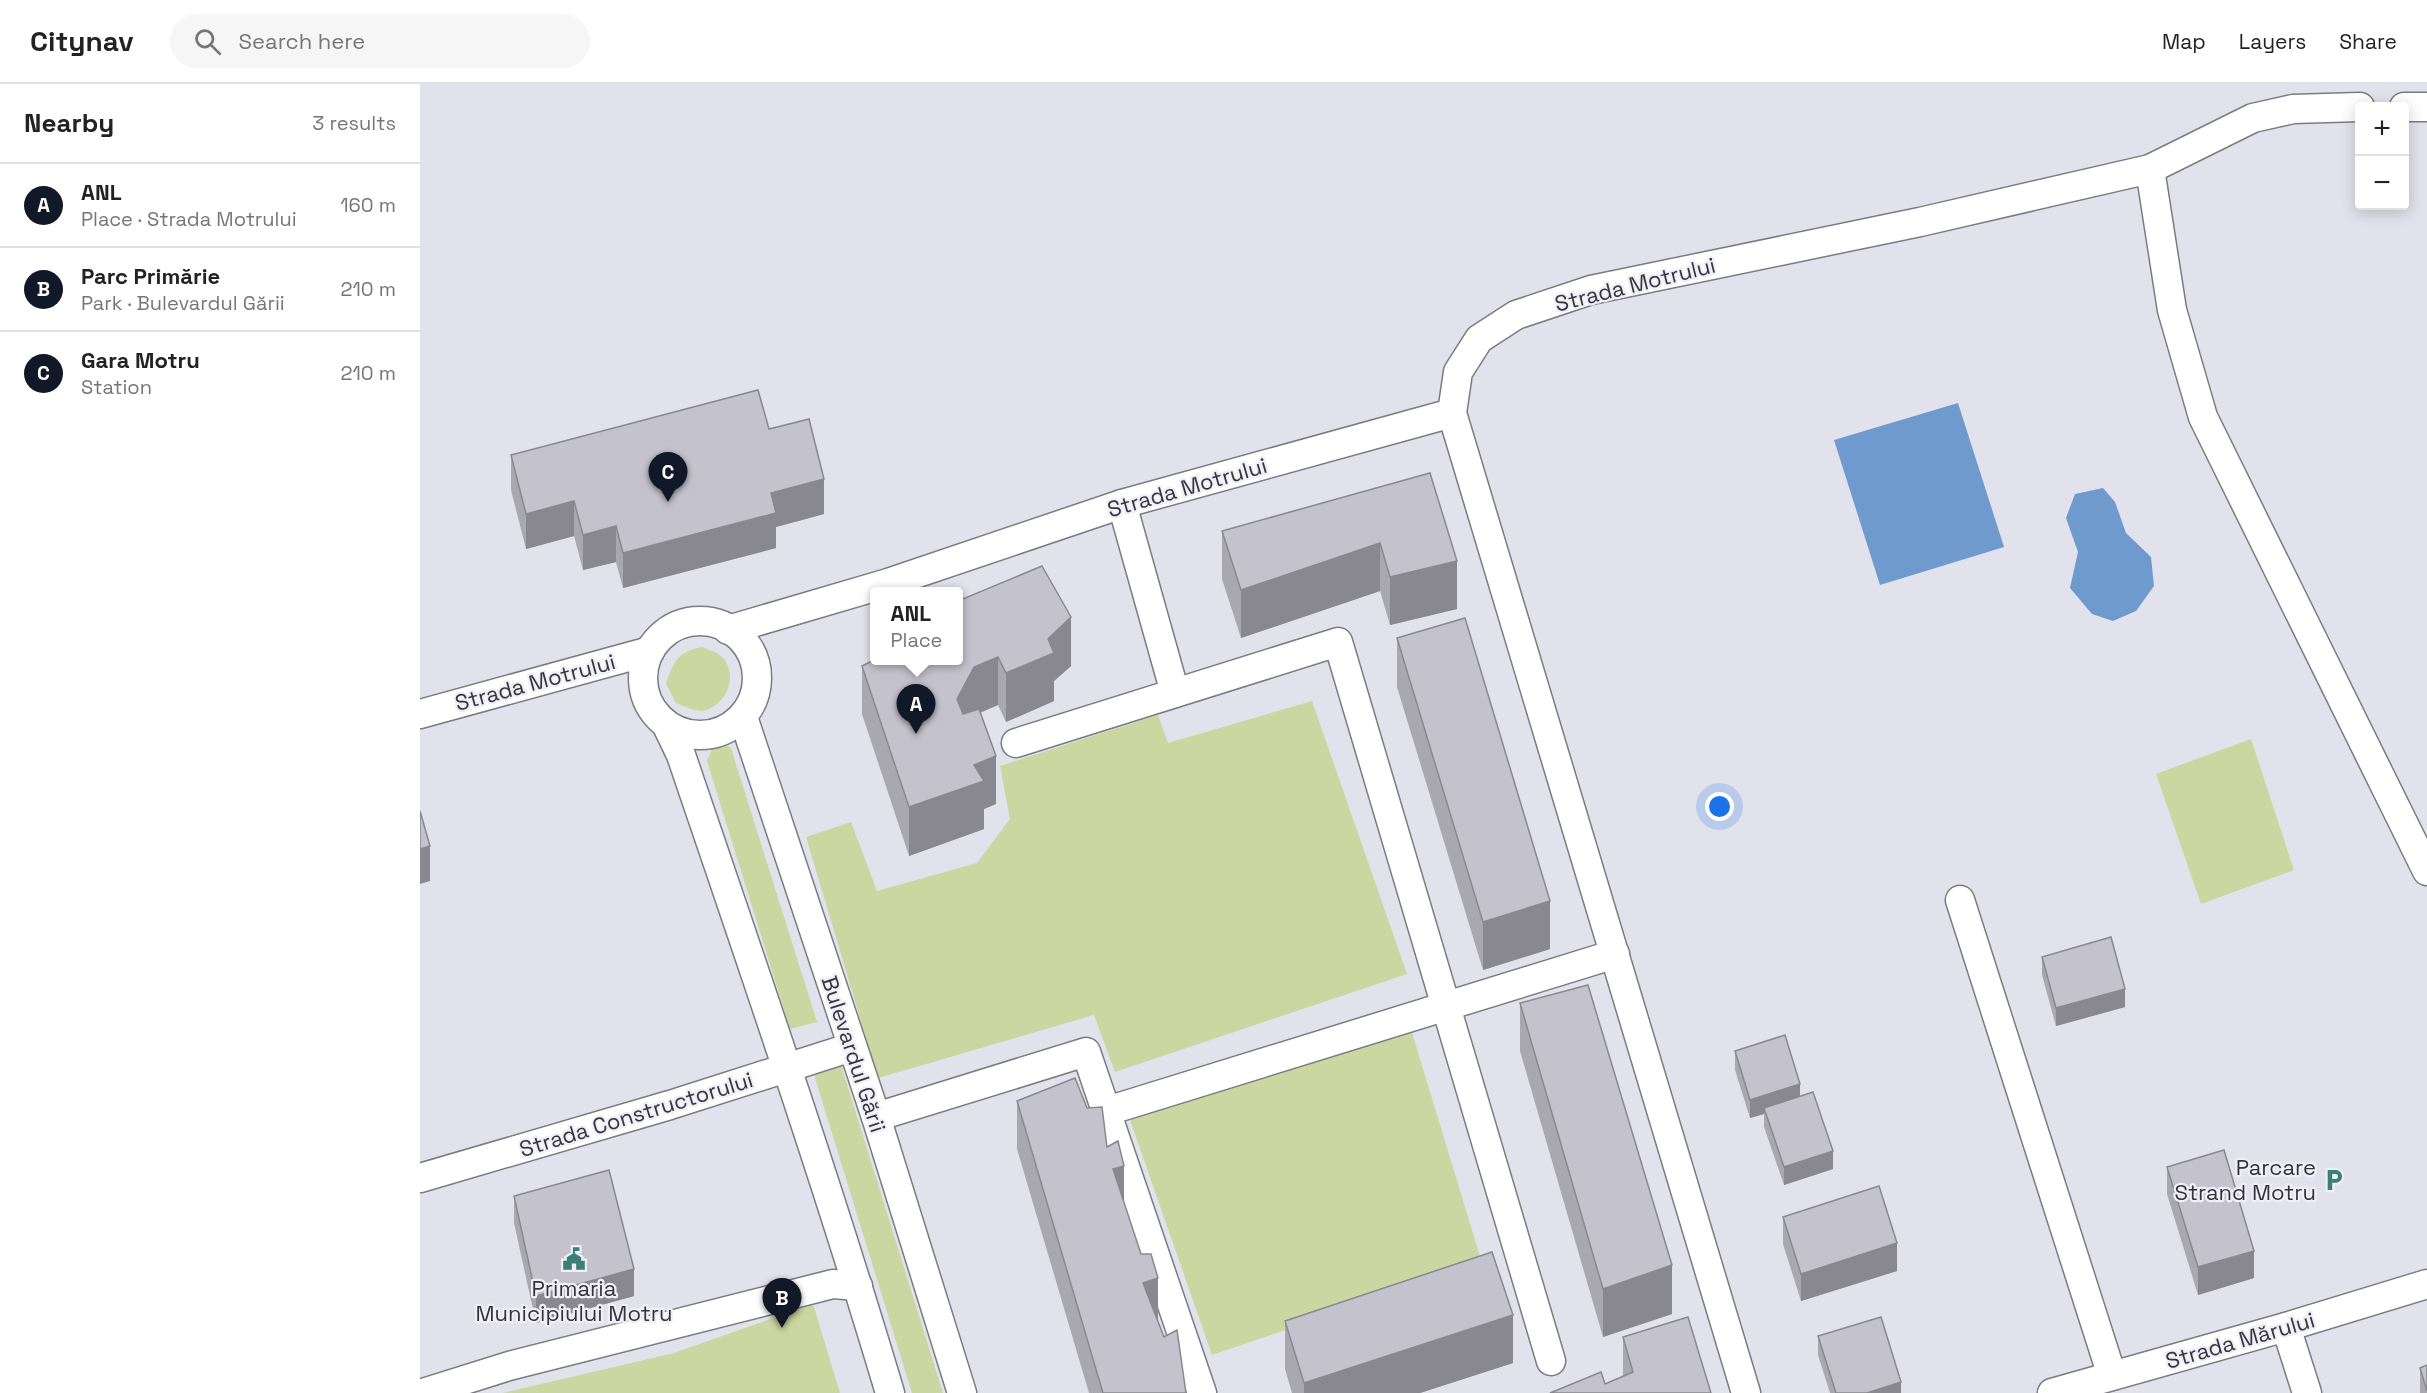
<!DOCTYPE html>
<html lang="en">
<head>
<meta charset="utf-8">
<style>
	:root { --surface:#fff; --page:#f6f6f6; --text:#222; --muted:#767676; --line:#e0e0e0; --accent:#111827 }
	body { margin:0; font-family:"Space Grotesk",sans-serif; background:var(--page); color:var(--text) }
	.controls { position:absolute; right:18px; top:18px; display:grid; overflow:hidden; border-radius:6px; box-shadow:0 3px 15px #0003 }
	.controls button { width:54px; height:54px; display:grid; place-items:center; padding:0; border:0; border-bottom:2px solid var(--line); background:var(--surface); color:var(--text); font:30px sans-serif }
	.you { position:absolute; left:1300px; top:723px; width:21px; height:21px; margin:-15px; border:4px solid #fff; border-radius:50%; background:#1a73e8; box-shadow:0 0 0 9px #1a73e833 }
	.badge { display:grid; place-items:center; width:39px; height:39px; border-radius:50%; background:var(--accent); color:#fff; font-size:20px; font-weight:700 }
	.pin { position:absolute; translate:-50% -50px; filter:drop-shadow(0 2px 3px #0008) }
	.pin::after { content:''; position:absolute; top:32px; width:21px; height:18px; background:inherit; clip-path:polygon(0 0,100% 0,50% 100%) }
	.popup { position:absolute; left:450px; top:503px; width:93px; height:78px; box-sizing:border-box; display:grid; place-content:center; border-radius:6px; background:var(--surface); filter:drop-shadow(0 2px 4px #0005); font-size:20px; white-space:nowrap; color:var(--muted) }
	.popup b { font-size:22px; color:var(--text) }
	.popup::after { content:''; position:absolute; left:50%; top:100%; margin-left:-12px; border:12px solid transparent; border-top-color:var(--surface) }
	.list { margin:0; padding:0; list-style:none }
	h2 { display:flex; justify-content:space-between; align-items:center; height:78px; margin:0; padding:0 24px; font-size:26px }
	h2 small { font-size:20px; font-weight:400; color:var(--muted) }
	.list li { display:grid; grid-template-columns:39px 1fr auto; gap:18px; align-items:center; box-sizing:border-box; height:84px; padding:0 24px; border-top:2px solid var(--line) }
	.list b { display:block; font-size:22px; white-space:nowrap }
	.list p { margin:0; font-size:20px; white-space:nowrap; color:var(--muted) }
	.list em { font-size:20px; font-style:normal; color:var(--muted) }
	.icon { flex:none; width:33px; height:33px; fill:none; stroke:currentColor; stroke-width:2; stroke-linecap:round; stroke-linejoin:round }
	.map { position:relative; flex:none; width:2007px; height:1309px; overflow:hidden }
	header { display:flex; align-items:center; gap:36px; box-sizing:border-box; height:84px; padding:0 30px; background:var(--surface); border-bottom:2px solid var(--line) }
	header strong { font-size:28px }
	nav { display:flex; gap:33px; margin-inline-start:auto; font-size:21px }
	.search { width:420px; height:54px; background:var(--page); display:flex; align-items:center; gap:15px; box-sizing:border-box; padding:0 21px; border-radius:33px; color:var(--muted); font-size:22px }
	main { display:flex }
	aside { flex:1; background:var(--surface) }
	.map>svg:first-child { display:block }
	.green { fill:#ccd6a0 }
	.water { fill:#6f9ace }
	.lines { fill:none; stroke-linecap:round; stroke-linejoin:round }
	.street-casing { stroke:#7c7b84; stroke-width:31 }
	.street { stroke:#fff; stroke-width:28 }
	.wall { fill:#a9a8b0 }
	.shaded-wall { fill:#898890 }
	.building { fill:#c4c3cd; stroke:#898890; stroke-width:1.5 }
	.labels { text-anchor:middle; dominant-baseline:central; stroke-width:4.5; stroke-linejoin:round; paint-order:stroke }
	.street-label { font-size:22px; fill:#353539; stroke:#f0eff9 }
	.poi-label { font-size:22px; fill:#353539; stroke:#f0eff9; text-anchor:end }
</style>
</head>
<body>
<header>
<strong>Citynav</strong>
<div class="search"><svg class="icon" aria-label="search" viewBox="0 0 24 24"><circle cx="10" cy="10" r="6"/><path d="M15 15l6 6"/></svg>Search here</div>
<nav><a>Map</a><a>Layers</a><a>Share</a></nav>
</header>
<main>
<aside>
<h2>Nearby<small>3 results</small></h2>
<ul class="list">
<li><span class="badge">A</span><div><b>ANL</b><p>Place · Strada Motrului</p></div><em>160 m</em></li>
<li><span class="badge">B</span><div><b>Parc Primărie</b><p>Park · Bulevardul Gării</p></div><em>210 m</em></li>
<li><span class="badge">C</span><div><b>Gara Motru</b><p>Station</p></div><em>210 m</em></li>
</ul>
</aside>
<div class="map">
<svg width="2007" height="1309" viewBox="0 0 2007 1309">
	<rect width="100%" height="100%" fill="#e2e2ec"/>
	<!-- green -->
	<g class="green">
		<path d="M282,563c7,3 16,5 21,11 16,18 3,48 -20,53 -8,1 -19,-5 -27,-8l-10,-19c8,-23 11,-32 36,-37z"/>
		<polygon points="892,617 987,890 695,988 674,931 458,994 386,753 431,738 457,807 557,779 590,735 580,682 738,631 748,659"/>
		<polygon points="1831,655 1874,786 1781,820 1736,690"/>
		<polygon points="304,660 311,664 397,938 370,945 287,677 293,663"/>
		<polygon points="990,942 1062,1179 792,1271 709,1033"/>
		<polygon points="416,965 523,1309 492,1309 388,971"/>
		<polygon points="393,1220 420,1309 83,1309 254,1269"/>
	</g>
	<!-- water -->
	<g class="water">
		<polygon points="1538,319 1584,463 1460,501 1414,356"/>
		<polygon points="1683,404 1695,418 1706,449 1731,473 1734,502 1716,527 1693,537 1672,530 1650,504 1658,468 1646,434 1655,410"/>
	</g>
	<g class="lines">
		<!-- street casing -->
		<g class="street-casing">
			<g id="street">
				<polyline points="1984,23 2007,23"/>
				<polyline points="1730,85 1752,226 1783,333 2007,787"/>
				<polyline points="702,420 755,609"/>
				<circle cx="280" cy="594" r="57"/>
				<polyline points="308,546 468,499 702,420 1032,329"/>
				<polyline points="0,630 230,567"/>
				<polyline points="323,633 456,1033 542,1309"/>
				<path d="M248,644l13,27c72,212 145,423 209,638"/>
				<polyline points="596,659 918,558 1131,1277"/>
				<polyline points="1540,816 1692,1292"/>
				<polyline points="687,1027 1195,870"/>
				<polyline points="456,1033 666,968 782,1309"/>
				<polyline points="0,1094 250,1021 432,963"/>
				<polyline points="1866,1243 1887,1309"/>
				<polyline points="3,1309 89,1282 413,1200 438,1202"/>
				<polyline points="1326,1309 1032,329 1038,288 1059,255 1096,231 1171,206 1500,138 1730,85 1833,34 1873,25 1940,23"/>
				<polyline points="1632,1309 1866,1243 2007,1200"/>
			</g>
		</g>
		<!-- street -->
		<use href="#street" class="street"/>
	</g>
	<!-- wall -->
	<g class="wall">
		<polygon points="349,345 404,430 356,443 356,464 203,504 196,478 163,486 154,452 106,465 91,406 91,371"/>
		<polygon points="1010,389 1037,525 970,541 960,507 821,554 802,495 802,447"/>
		<polygon points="538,517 651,582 634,597 634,617 586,638 578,621 560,629 576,720 564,725 564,745 489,772 442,630 442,582 538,576"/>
		<polygon points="977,554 1130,865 1063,886 977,603"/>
		<polygon points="1622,873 1705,923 1636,942 1622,891"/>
		<polygon points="1100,919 1252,1230 1183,1253 1100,967"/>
		<polygon points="1315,967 1380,1012 1413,1085 1364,1101 1344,1043 1344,1030 1330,1034 1315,986"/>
		<polygon points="597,1017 667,1024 704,1119 738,1238 766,1309 669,1309 597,1065"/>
		<polygon points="1747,1083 1834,1194 1778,1211 1747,1110"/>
		<polygon points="94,1112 214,1212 116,1239 94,1139"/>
		<polygon points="1363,1133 1477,1187 1381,1217 1363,1160"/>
		<polygon points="865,1237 1093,1279 1000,1309 872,1309 865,1285"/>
		<polygon points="1398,1252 1481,1309 1410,1309 1398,1271"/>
		<polygon points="1203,1253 1291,1309 1185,1300 1203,1292"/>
		<polygon points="2007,1281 2007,1309 2000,1309 2000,1284"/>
	</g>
	<!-- shaded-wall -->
	<g class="shaded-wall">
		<polygon points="404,395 404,430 356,443 356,464 203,504 203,469 351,409"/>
		<polygon points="154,417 154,452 106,465 106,430"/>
		<polygon points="196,442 196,478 163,486 163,451"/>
		<polygon points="960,459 960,507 821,554 821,506"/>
		<polygon points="1037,477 1037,525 970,541 970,493"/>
		<polygon points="651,533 651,582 634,597 634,617 586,638 586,589 628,555"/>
		<polygon points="578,573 578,621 554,631 537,663 537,615 554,583"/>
		<polygon points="576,672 576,720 564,725 564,745 489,772 489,723 554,681"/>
		<polygon points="10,762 10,797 0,800 0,765"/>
		<polygon points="1130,817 1130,865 1063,886 1063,838"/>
		<polygon points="1705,905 1705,923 1636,942 1636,924"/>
		<polygon points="1380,1000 1380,1018 1344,1024 1344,1030 1330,1034 1330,1016"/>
		<polygon points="1413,1067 1413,1085 1364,1101 1364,1083"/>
		<polygon points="704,1082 704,1130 693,1085"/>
		<polygon points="1477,1159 1477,1187 1381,1217 1381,1190"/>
		<polygon points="1834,1167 1834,1194 1778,1211 1778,1183"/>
		<polygon points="1252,1181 1252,1230 1183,1253 1183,1205"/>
		<polygon points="214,1185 214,1212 116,1239 116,1212"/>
		<polygon points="738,1194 738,1242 723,1199"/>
		<polygon points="1093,1231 1093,1279 1000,1309 884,1309 884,1299"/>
		<polygon points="1481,1298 1481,1309 1447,1309"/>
	</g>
	<!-- building -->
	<g class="building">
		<polygon points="338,306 349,345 389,335 404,395 351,409 356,429 203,469 196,442 163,451 154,417 106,430 91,371"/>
		<polygon points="1010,389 1037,477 970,493 960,459 821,506 802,447"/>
		<polygon points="622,482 651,533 628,555 634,569 586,589 578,573 554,583 537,615 543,630 559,625 576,672 554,681 564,697 489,723 442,582 454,576 538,576 538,517"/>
		<polygon points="1045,534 1130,817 1063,838 977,554"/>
		<polygon points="0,727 10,762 0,765"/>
		<polygon points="1691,853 1705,905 1636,924 1622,873"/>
		<polygon points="1168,901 1252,1181 1183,1205 1100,919"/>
		<polygon points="1365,951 1380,1000 1330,1016 1315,967"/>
		<polygon points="655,994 667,1024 682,1023 687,1063 698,1057 704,1082 693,1085 721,1170 731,1170 738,1194 723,1199 744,1253 757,1246 766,1309 683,1309 597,1017"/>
		<polygon points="1393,1008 1413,1067 1364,1083 1344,1024"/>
		<polygon points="1804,1066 1834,1167 1778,1183 1747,1083"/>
		<polygon points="189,1086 214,1185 116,1212 94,1112"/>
		<polygon points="1459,1102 1477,1159 1381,1190 1363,1133"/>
		<polygon points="1072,1168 1093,1231 884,1299 865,1237"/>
		<polygon points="1268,1233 1291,1309 1130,1309 1181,1288 1185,1300 1213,1288 1203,1253"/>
		<polygon points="1461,1233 1481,1298 1447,1309 1416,1309 1398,1252"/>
		<polygon points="2007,1281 2007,1307 2000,1284"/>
	</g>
	<!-- icons -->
	<defs>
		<g id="parking-bare" transform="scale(1.8)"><path d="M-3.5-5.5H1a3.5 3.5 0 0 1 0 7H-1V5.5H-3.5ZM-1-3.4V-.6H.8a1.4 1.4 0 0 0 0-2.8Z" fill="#3a8077" stroke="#f0eff9" stroke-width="2.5" paint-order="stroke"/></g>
		<g id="civic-bare" transform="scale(1.8)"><path d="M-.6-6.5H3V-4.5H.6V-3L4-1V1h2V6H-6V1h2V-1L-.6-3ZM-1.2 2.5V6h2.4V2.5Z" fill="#3a8077" stroke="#f0eff9" stroke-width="2.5" paint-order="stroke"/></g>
	</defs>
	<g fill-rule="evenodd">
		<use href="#parking-bare" x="1914" y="1096"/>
		<use href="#civic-bare" x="154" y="1175"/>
	</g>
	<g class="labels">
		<!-- street labels -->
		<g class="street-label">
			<text transform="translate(1215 200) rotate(-14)">Strada Motrului</text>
			<text transform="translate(767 403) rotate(-16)">Strada Motrului</text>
			<text transform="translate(115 598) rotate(-15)">Strada Motrului</text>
			<text transform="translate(434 970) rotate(72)">Bulevardul Gării</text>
			<text transform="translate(216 1030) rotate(-17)">Strada Constructorului</text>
			<text transform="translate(1820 1256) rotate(-16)">Strada Mărului</text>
		</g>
		<!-- poi labels -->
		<g class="poi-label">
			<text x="1896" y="1083">Parcare<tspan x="1896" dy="25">Strand Motru</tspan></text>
			<text x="154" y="1204" text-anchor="middle">Primaria<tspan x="154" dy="25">Municipiului Motru</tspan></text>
		</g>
	</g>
</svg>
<div class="controls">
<button>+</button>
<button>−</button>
</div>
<div class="you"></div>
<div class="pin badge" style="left:496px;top:650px">A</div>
<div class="popup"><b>ANL</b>Place</div>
<div class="pin badge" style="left:362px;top:1244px">B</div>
<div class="pin badge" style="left:248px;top:418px">C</div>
</div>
</main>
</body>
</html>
